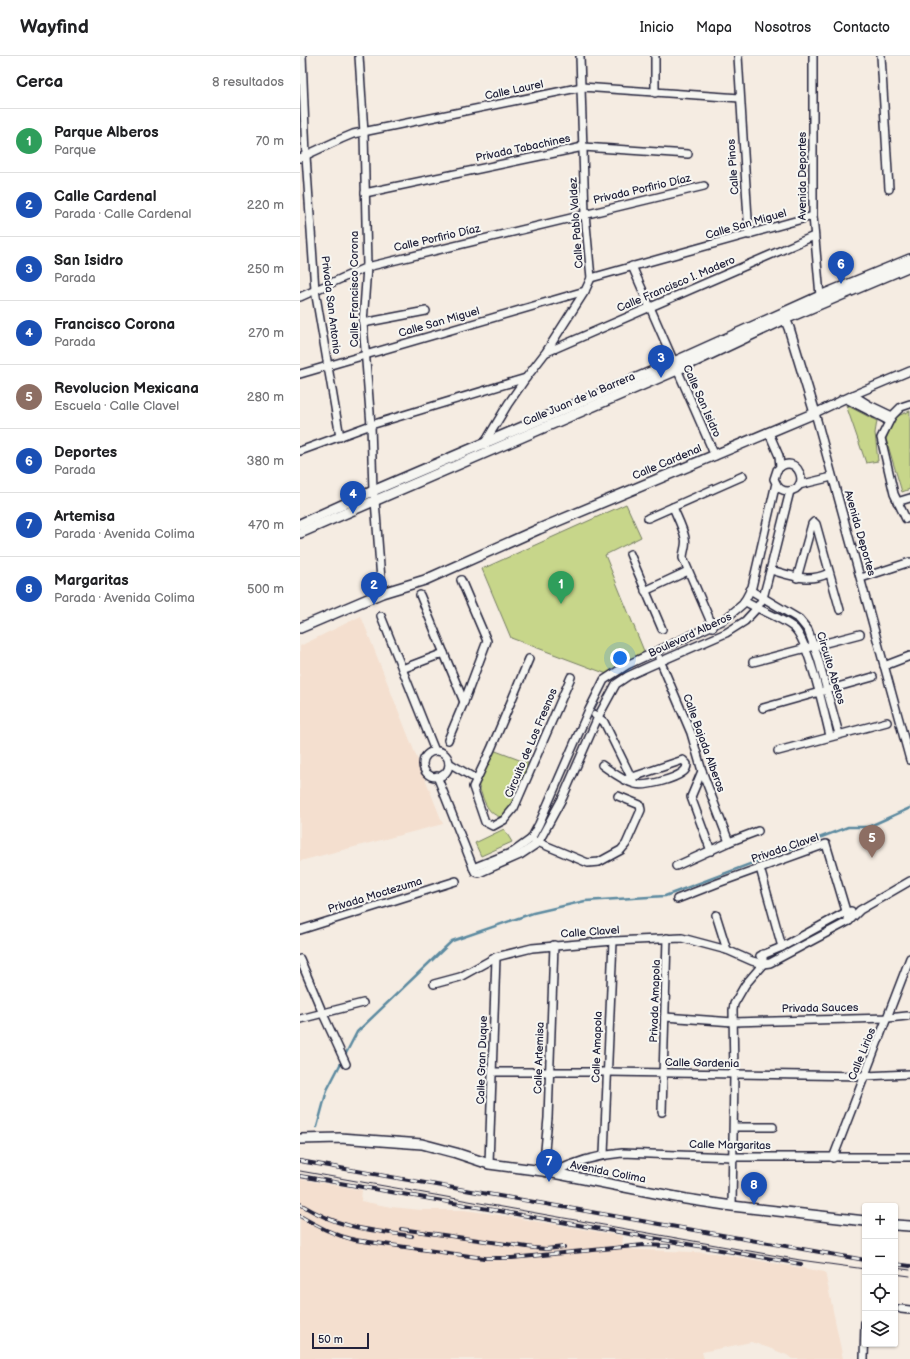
<!DOCTYPE html>
<html lang="es">
<head>
<meta charset="utf-8">
<style>
	:root { --surface:#fff; --page:#f6f6f6; --text:#202124; --muted:#757577; --line:#e0e0e0; --accent:#d93025 }
	body { margin:0; font-family:"Balsamiq Sans",sans-serif; background:var(--page); color:var(--text) }
	.controls { position:absolute; right:12px; bottom:12px; display:grid; overflow:hidden; border-radius:4px; box-shadow:0 1px 3px #0004 }
	.controls button { width:36px; height:36px; display:grid; place-items:center; padding:0; border:0; border-bottom:1px solid var(--line); background:var(--surface); color:var(--text); font:20px sans-serif }
	.scale { position:absolute; left:12px; bottom:10px; width:57px; box-sizing:border-box; padding-left:4px; border:2px solid #22223b; border-top:0; font-size:11px; line-height:14px; white-space:nowrap; color:#22223b; -webkit-text-stroke:3px #f6f6f2; paint-order:stroke }
	.you { position:absolute; left:320px; top:602px; width:14px; height:14px; margin:-10px; border:3px solid #fff; border-radius:50%; background:#1a73e8; box-shadow:0 0 0 6px #1a73e833 }
	.badge { display:grid; place-items:center; width:26px; height:26px; border-radius:50%; background:var(--accent); color:#fff; font-size:13px; font-weight:700 }
	.pin { position:absolute; translate:-50% -33px; filter:drop-shadow(0 1px 2px #0008) }
	.pin::after { content:''; position:absolute; top:21px; width:14px; height:12px; background:inherit; clip-path:polygon(0 0,100% 0,50% 100%) }
	.list { margin:0; padding:0; list-style:none }
	h2 { display:flex; justify-content:space-between; align-items:center; height:52px; margin:0; padding:0 16px; font-size:17px }
	h2 small { font-size:13px; font-weight:400; color:var(--muted) }
	.list li { display:grid; grid-template-columns:26px 1fr auto; gap:12px; align-items:center; box-sizing:border-box; height:64px; padding:0 16px; border-top:1px solid var(--line) }
	.list b { display:block; font-size:15px; white-space:nowrap }
	.list p { margin:0; font-size:13px; white-space:nowrap; color:var(--muted) }
	.list em { font-size:13px; font-style:normal; color:var(--muted) }
	.icon { flex:none; width:22px; height:22px; fill:none; stroke:currentColor; stroke-width:2; stroke-linecap:round; stroke-linejoin:round }
	.map { position:relative; flex:none; width:610px; height:1303px; overflow:hidden }
	header { display:flex; align-items:center; gap:24px; box-sizing:border-box; height:56px; padding:0 20px; background:var(--surface); border-bottom:1px solid var(--line) }
	header strong { font-size:19px }
	nav { display:flex; gap:22px; margin-inline-start:auto; font-size:14px }
	main { display:flex }
	aside { flex:1; background:var(--surface) }
	.map>svg:first-child { display:block }
	.built { fill:#f4dfcf }
	.green { fill:#c7d68a; stroke:#747c62 }
	.lines { fill:none; stroke-linecap:round; stroke-linejoin:round }
	.stream { stroke:#5c8aa0; stroke-width:2.5 }
	.street-casing { stroke:#22223b; stroke-width:10 }
	.secondary-casing { stroke:#22223b; stroke-width:12 }
	.street { stroke:#f6f6f2; stroke-width:7 }
	.secondary { stroke:#f6f6f2; stroke-width:9 }
	.tram { stroke:#22223b; stroke-width:1 }
	.rail-casing { stroke:#22223b; stroke-width:4 }
	.rail { stroke:#f6f6f2; stroke-width:2.5; stroke-dasharray:8; stroke-linecap:butt }
	.labels { text-anchor:middle; dominant-baseline:central; stroke-width:4; stroke-linejoin:round; paint-order:stroke }
	.street-label { font-size:11px; fill:#22223b; stroke:#f6f6f2 }
</style>
</head>
<body>
<header>
<strong>Wayfind</strong>
<nav><a>Inicio</a><a>Mapa</a><a>Nosotros</a><a>Contacto</a></nav>
</header>
<main>
<aside>
<h2>Cerca<small>8 resultados</small></h2>
<ul class="list">
<li><span class="badge" style="background:#2e9e5b">1</span><div><b>Parque Alberos</b><p>Parque</p></div><em>70 m</em></li>
<li><span class="badge" style="background:#1a4fb4">2</span><div><b>Calle Cardenal</b><p>Parada · Calle Cardenal</p></div><em>220 m</em></li>
<li><span class="badge" style="background:#1a4fb4">3</span><div><b>San Isidro</b><p>Parada</p></div><em>250 m</em></li>
<li><span class="badge" style="background:#1a4fb4">4</span><div><b>Francisco Corona</b><p>Parada</p></div><em>270 m</em></li>
<li><span class="badge" style="background:#8d6e63">5</span><div><b>Revolucion Mexicana</b><p>Escuela · Calle Clavel</p></div><em>280 m</em></li>
<li><span class="badge" style="background:#1a4fb4">6</span><div><b>Deportes</b><p>Parada</p></div><em>380 m</em></li>
<li><span class="badge" style="background:#1a4fb4">7</span><div><b>Artemisa</b><p>Parada · Avenida Colima</p></div><em>470 m</em></li>
<li><span class="badge" style="background:#1a4fb4">8</span><div><b>Margaritas</b><p>Parada · Avenida Colima</p></div><em>500 m</em></li>
</ul>
</aside>
<div class="map">
<svg width="610" height="1303" viewBox="0 0 610 1303">
	<rect width="100%" height="100%" fill="#f5ece2"/>
	<filter id="ink" filterUnits="userSpaceOnUse"><feTurbulence type="fractalNoise" baseFrequency=".025" numOctaves="2"/><feDisplacementMap in="SourceGraphic" scale="8" xChannelSelector="R" yChannelSelector="G"/><feConvolveMatrix kernelMatrix="1 2 1 2 8 2 1 2 1" color-interpolation-filters="sRGB"/></filter>
	<g filter="url(#ink)">
		<!-- built -->
		<g class="built">
			<polygon points="61,560 143,768 0,805 0,590"/>
			<polygon points="0,1123 62,1134 61,1145 91,1151 121,1154 164,1154 193,1158 323,1180 322,1193 415,1197 525,1216 543,1303 492,1303 487,1299 469,1292 451,1286 402,1296 404,1303 0,1303"/>
		</g>
		<!-- green -->
		<g class="green">
			<polygon points="546,349 577,365 575,377 578,405 566,407"/>
			<polygon points="610,355 610,433 602,436 586,383 595,361"/>
			<polygon points="326,448 341,481 305,499 344,595 307,618 211,582 182,513"/>
			<path d="M193,694l37,14 -19,43 -10,10c-15,-3 -18,-20 -23,-33z"/>
			<polygon points="204,773 212,786 181,800 175,787"/>
		</g>
		<g class="lines">
			<!-- stream -->
			<polyline class="stream" points="17,1071 27,1034 57,976 152,885 233,857 285,845 365,840 548,771 568,771 610,752"/>
			<!-- street casing -->
			<g class="street-casing">
				<g id="street">
					<polyline points="2,0 6,100 15,234 40,381"/>
					<polyline points="59,0 64,77 67,211 63,267 71,369 73,435 75,444 82,537"/>
					<polyline points="438,0 449,179"/>
					<polyline points="513,0 513,160 520,240"/>
					<polyline points="581,0 589,133"/>
					<polyline points="355,37 355,0"/>
					<polyline points="0,102 41,83 53,78 282,31 440,42"/>
					<polyline points="65,137 283,91 388,98"/>
					<polyline points="332,210 415,400"/>
					<polyline points="291,222 513,160"/>
					<polyline points="0,241 67,211 404,130"/>
					<polyline points="63,267 126,255"/>
					<polyline points="247,296 514,180"/>
					<polyline points="610,315 553,339 515,357 610,704"/>
					<polyline points="0,318 285,235"/>
					<polyline points="553,339 569,349 592,360"/>
					<polyline points="542,343 546,343 589,365"/>
					<polyline points="469,377 479,400 480,411"/>
					<polyline points="184,389 184,388 208,348 226,322 246,296 285,235 291,222 285,158 280,0"/>
					<polyline points="0,395 71,369 226,322"/>
					<polyline points="499,429 532,421"/>
					<polyline points="597,446 610,442"/>
					<path d="M373,451c4,10 10,21 12,31 2,7 -2,13 -2,20l30,69"/>
					<polyline points="348,462 443,420"/>
					<polyline points="606,463 594,438 581,382 592,360 601,351 610,348"/>
					<polyline points="330,498 362,573"/>
					<path d="M471,514c21,6 37,13 58,3"/>
					<polyline points="497,522 512,468 514,466 516,468 540,554"/>
					<polyline points="561,522 610,506"/>
					<polyline points="450,534 499,563 508,574 518,602 539,678"/>
					<polyline points="345,535 388,515"/>
					<polyline points="120,539 164,646"/>
					<path d="M444,545c15,9 36,16 49,26 15,11 32,88 37,109"/>
					<polyline points="81,560 135,695"/>
					<polyline points="359,602 391,677 402,715 429,786"/>
					<polyline points="229,603 191,693 173,731 185,766 193,770 204,764 214,752 271,621"/>
					<polyline points="453,606 560,578"/>
					<polyline points="584,610 610,600"/>
					<polyline points="102,613 144,597"/>
					<polyline points="463,652 573,621"/>
					<polyline points="295,659 304,666 333,725"/>
					<polyline points="148,684 164,646 187,585 161,524"/>
					<polyline points="478,695 587,666"/>
					<circle cx="136" cy="708" r="13"/>
					<polyline points="149,707 176,723"/>
					<path d="M302,709c10,7 21,16 33,19 11,3 39,-5 48,-12 3,-2 4,-4 4,-8l-4,-4 -59,20"/>
					<polyline points="402,715 391,741 411,795"/>
					<polyline points="137,720 175,816 179,817 220,799 238,787 263,741 298,661 316,628 328,620 350,610 426,577 445,565 457,552 463,542 468,523 490,435"/>
					<polyline points="235,785 288,807 299,806 321,794 326,788 341,754 340,749 318,740"/>
					<polyline points="376,810 429,786 458,775"/>
					<path d="M173,812l40,-16 18,-13 8,-15 49,-112 16,-32 23,-15 97,-45 19,-16 9,-17 24,-104 -2,-4 3,-9c20,-21 36,20 11,21 -6,0 -10,-3 -12,-8"/>
					<polyline points="460,812 482,891"/>
					<polyline points="377,843 418,827 526,788 549,865"/>
					<polyline points="416,859 427,894"/>
					<polyline points="0,874 156,825"/>
					<polyline points="460,900 482,891 546,856 551,855"/>
					<polyline points="0,903 23,958 46,1008"/>
					<polyline points="134,928 160,921 196,901 232,892 313,885 382,882 427,894 452,905 463,908 470,907 549,865 560,854 610,825"/>
					<polyline points="365,961 433,966 588,962 607,960"/>
					<polyline points="0,963 63,947"/>
					<polyline points="193,1016 307,1016 565,1020 610,1018"/>
					<polyline points="362,1056 367,882"/>
					<polyline points="434,1071 473,1071"/>
					<polyline points="304,1098 313,885"/>
					<polyline points="533,1102 610,902"/>
					<polyline points="189,1108 196,901"/>
					<polyline points="243,1115 248,1062 254,889"/>
					<path d="M252,1117c22,-11 46,-18 70,-20l111,4h177"/>
					<polyline points="432,1150 434,1018 433,954 434,948 445,929 463,908 463,898"/>
					<polyline points="601,1253 610,1254"/>
					<polyline points="564,1303 565,1267"/>
				</g>
			</g>
			<!-- secondary casing -->
			<g class="secondary-casing">
				<g id="secondary">
					<polyline points="0,468 73,435 374,306 520,240 610,203"/>
					<polyline points="0,477 377,314 485,263 610,210"/>
					<polyline points="0,572 82,537 125,524 239,473 515,357 489,272 483,258"/>
					<polyline points="0,1083 40,1082 122,1088 156,1097 189,1108 243,1115 386,1143 432,1150 565,1165"/>
					<polyline points="595,1169 610,1170"/>
				</g>
			</g>
			<!-- street -->
			<use href="#street" class="street"/>
			<!-- secondary -->
			<use href="#secondary" class="secondary"/>
			<!-- tram -->
			<g class="tram">
				<polyline points="0,1115 500,1204 565,1213"/>
				<polyline points="595,1212 610,1214"/>
				<polyline points="595,1218 610,1220"/>
			</g>
			<!-- rail casing -->
			<g class="rail-casing">
				<g id="rail">
					<polyline points="0,1105 565,1204"/>
					<polyline points="0,1120 501,1208"/>
					<path d="M0,1148c39,24 67,26 112,32"/>
					<path d="M0,1160c19,11 34,19 55,24l129,18h28l132,-13 25,1"/>
					<polyline points="101,1173 234,1192 246,1193 264,1191"/>
					<polyline points="595,1208 610,1210"/>
				</g>
			</g>
			<!-- rail -->
			<use href="#rail" class="rail"/>
		</g>
	</g>
	<g class="labels">
		<!-- street labels -->
		<g class="street-label">
			<text transform="translate(214 34) rotate(-12)">Calle Laurel</text>
			<text transform="translate(223 92) rotate(-12)">Privada Tabachines</text>
			<text transform="translate(433 111) rotate(-94)">Calle Pinos</text>
			<text transform="translate(502 120) rotate(-90)">Avenida Deportes</text>
			<text transform="translate(342 133) rotate(-13)">Privada Porfirio Díaz</text>
			<text transform="translate(276 167) rotate(-94)">Calle Pablo Valdez</text>
			<text transform="translate(446 168) rotate(-16)">Calle San Miguel</text>
			<text transform="translate(137 182) rotate(-13)">Calle Porfirio Díaz</text>
			<text transform="translate(376 228) rotate(-23)">Calle Francisco I. Madero</text>
			<text transform="translate(54 233) rotate(-90)">Calle Francisco Corona</text>
			<text transform="translate(31 249) rotate(83)">Privada San Antonio</text>
			<text transform="translate(139 266) rotate(-16)">Calle San Miguel</text>
			<text transform="translate(279 343) rotate(-23)">Calle Juan de la Barrera</text>
			<text transform="translate(402 345) rotate(66)">Calle San Isidro</text>
			<text transform="translate(367 406) rotate(-23)">Calle Cardenal</text>
			<text transform="translate(560 477) rotate(74)">Avenida Deportes</text>
			<text transform="translate(390 579) rotate(-25)">Boulevard Alberos</text>
			<text transform="translate(531 612) rotate(73)">Circuito Abetos</text>
			<text transform="translate(231 687) rotate(-67)">Circuito de Los Fresnos</text>
			<text transform="translate(404 687) rotate(70)">Calle Bajada Alberos</text>
			<text transform="translate(485 792) rotate(-19)">Privada Clavel</text>
			<text transform="translate(75 839) rotate(-17)">Privada Moctezuma</text>
			<text transform="translate(290 876) rotate(-4)">Calle Clavel</text>
			<text transform="translate(355 945) rotate(-88)">Privada Amapola</text>
			<text transform="translate(520 952) rotate(-1)">Privada Sauces</text>
			<text transform="translate(297 991) rotate(-88)">Calle Amapola</text>
			<text transform="translate(562 998) rotate(-68)">Calle Lirios</text>
			<text transform="translate(239 1002) rotate(-88)">Calle Artemisa</text>
			<text transform="translate(182 1004) rotate(-88)">Calle Gran Duque</text>
			<text transform="translate(402 1007) rotate(1)">Calle Gardenia</text>
			<text transform="translate(430 1089) rotate(1)">Calle Margaritas</text>
			<text transform="translate(308 1116) rotate(11)">Avenida Colima</text>
		</g>
	</g>
</svg>
<div class="controls">
<button>+</button>
<button>−</button>
<button><svg class="icon" aria-label="locate" viewBox="0 0 24 24"><circle cx="12" cy="12" r="6"/><path d="M12 2v4M12 18v4M2 12h4M18 12h4"/></svg></button>
<button><svg class="icon" aria-label="layers" viewBox="0 0 24 24"><path d="M12 4l9 5-9 5-9-5zM3 14l9 5 9-5"/></svg></button>
</div>
<div class="scale">50 m</div>
<div class="you"></div>
<div class="pin badge" style="left:261px;top:548px;background:#2e9e5b">1</div>
<div class="pin badge" style="left:74px;top:549px;background:#1a4fb4">2</div>
<div class="pin badge" style="left:361px;top:322px;background:#1a4fb4">3</div>
<div class="pin badge" style="left:53px;top:458px;background:#1a4fb4">4</div>
<div class="pin badge" style="left:572px;top:802px;background:#8d6e63">5</div>
<div class="pin badge" style="left:541px;top:228px;background:#1a4fb4">6</div>
<div class="pin badge" style="left:249px;top:1126px;background:#1a4fb4">7</div>
<div class="pin badge" style="left:454px;top:1149px;background:#1a4fb4">8</div>
</div>
</main>
</body>
</html>
